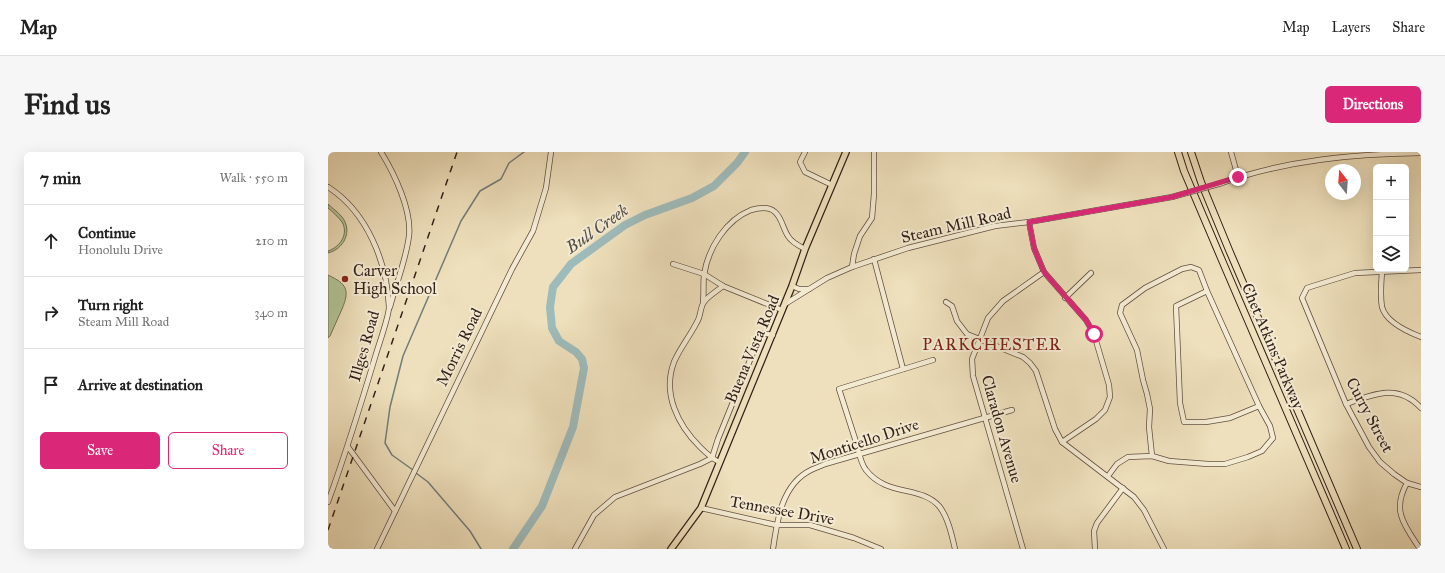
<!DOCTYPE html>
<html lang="en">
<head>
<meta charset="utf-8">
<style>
	:root { --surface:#fff; --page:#f6f6f6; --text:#222; --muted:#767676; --line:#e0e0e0; --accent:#db2777 }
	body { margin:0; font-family:"IM FELL Great Primer",serif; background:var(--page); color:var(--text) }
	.controls { position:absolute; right:12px; top:12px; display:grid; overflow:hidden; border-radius:6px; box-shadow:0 4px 16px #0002 }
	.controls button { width:36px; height:36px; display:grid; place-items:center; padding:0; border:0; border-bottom:1px solid var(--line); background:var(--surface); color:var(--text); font:20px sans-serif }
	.compass { position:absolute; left:997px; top:12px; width:36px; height:36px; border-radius:50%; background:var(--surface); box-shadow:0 4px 16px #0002; rotate:343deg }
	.stop { position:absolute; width:12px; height:12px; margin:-9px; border:3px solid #db2777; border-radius:50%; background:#fff }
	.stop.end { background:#db2777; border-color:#fff; box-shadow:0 1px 4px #0008 }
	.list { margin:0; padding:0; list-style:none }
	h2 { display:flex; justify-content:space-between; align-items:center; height:52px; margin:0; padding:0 16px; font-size:17px }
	h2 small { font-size:13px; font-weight:400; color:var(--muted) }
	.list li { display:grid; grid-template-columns:26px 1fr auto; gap:12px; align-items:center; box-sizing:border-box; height:72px; padding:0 16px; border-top:1px solid var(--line) }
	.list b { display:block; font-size:15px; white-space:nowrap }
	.list p { margin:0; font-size:13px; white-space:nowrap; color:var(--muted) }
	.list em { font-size:13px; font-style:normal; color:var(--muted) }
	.actions { display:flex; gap:8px; padding:12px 16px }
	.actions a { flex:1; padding:9px 0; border:1px solid var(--accent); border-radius:6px; text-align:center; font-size:14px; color:var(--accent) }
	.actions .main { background:var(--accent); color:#fff }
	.icon { flex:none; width:22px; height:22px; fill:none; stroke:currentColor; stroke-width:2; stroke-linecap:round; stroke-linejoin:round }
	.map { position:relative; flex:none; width:1093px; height:397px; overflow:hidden; border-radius:6px }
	header { display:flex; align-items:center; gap:24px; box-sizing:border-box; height:56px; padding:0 20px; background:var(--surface); border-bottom:1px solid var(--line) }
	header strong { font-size:19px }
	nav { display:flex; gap:22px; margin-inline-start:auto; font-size:14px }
	.intro { display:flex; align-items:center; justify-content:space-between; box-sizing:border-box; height:96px; padding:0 24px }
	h1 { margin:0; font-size:28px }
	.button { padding:10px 18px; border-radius:6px; background:var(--accent); color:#fff; font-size:14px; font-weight:700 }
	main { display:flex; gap:24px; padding:0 24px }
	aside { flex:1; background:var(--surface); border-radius:6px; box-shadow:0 4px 16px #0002 }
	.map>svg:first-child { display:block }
	.green { fill:#b2c396; stroke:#727157 }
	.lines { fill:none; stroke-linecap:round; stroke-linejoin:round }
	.stream { stroke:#737d7a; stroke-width:1.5 }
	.river { stroke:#9ebbbb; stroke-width:8 }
	.minor-casing { stroke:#614f41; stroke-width:6 }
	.major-casing { stroke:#321f18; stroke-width:8 }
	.highway-casing { stroke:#321f18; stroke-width:8 }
	.minor { stroke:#f4ebd3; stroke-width:4.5 }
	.major { stroke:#eee0bc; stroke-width:5.5 }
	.highway { stroke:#eee0bc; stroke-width:6 }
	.rail { stroke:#321f18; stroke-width:1.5; stroke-dasharray:7 7; stroke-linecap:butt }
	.minor-bridge-casing { stroke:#614f41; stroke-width:6; stroke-linecap:butt }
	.minor-bridge { stroke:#f4ebd3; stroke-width:4.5 }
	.route { stroke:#db2777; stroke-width:5 }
	.poi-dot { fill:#8f2418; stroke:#f4ebd3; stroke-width:1.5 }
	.labels { text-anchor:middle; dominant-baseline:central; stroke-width:4; stroke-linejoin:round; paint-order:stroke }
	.street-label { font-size:16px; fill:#321f18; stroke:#f4ebd3 }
	.poi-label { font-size:16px; fill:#321f18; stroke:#f4ebd3; text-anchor:start }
	.water-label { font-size:17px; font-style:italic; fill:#524e49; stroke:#f4ebd3 }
	.neighbourhood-label { font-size:17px; letter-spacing:1px; fill:#7a1f14; stroke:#f4ebd3 }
</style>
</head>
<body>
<header>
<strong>Map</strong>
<nav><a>Map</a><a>Layers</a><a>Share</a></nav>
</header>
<div class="intro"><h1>Find us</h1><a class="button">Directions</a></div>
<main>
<aside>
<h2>7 min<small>Walk · 550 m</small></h2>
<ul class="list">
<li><svg class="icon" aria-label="ahead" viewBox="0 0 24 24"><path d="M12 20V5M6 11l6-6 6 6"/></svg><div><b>Continue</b><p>Honolulu Drive</p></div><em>210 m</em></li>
<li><svg class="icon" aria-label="right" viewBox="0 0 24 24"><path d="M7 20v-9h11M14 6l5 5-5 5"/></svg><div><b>Turn right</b><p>Steam Mill Road</p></div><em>340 m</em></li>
<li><svg class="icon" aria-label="arrive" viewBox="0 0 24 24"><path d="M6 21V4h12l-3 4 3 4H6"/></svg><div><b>Arrive at destination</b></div></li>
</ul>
<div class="actions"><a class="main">Save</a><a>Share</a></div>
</aside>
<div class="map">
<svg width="1093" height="397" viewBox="0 0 1093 397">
	<rect width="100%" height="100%" fill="#eee0bc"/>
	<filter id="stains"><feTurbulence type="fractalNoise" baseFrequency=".005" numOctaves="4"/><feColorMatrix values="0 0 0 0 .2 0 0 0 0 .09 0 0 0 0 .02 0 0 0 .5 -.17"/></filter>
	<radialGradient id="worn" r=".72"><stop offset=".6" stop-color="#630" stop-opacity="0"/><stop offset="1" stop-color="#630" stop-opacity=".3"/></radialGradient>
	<!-- green -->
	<g class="green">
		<path d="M0,52c4,4 10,8 14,13 11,14 2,32 -14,36v-2c12,-4 21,-17 14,-29 -4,-5 -9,-10 -14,-14z"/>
		<path d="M0,123c19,9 22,15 14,34 -4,9 -8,18 -12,27l-2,2z"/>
	</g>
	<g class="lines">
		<!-- stream -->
		<g class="stream">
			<polyline points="85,318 64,303 57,291 62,255 75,204 133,69 152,39 173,27 181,11 196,0"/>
			<polyline points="88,321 100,330 142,379 153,397"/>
		</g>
		<!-- river -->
		<polyline class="river" points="185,397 214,354 245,275 256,216 254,207 248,200 231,189 224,176 222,155 225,135 243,112 297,73 317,63 364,46 386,34 409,11 417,0"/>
		<!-- minor casing -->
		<g class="minor-casing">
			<g id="minor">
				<path d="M53,0c13,21 31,58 28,84 -3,24 -13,48 -19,71"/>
				<polyline points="477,0 472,10 477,20 504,33"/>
				<polyline points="903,0 910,25"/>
				<path d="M894,31c64,-23 132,-29 199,-30"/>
				<path d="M0,35c39,25 59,75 61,120 0,9 -10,37 -13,47 -15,50 -30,99 -48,148"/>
				<polyline points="701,70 706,96 716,120 758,168 766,182 781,233 782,245 777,258 768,267 734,290"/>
				<polyline points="546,107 575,217"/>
				<polyline points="345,112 376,122 395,134 454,158"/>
				<polyline points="524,115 526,102 532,84 544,66 546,42 546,0"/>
				<polyline points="1093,118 1027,121 985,134 979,136 974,146 1018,252 1041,295 1052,310 1066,322 1079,331 1093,335"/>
				<path d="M1054,120c-1,12 -2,24 0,35 4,15 26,25 39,30"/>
				<polyline points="464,134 471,137 481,137"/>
				<polyline points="879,139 848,154 852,251 856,270 878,270 902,266 931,254"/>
				<polyline points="737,146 763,121"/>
				<path d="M375,150c1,-9 0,-19 1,-27 4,-27 22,-55 47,-65 7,-2 18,-4 24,2 7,6 8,17 13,24 3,6 11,10 17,13"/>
				<polyline points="618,150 624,154 629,169 639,182 695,205 702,211 708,219 727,277 734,290 806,345 816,358 836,397"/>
				<polyline points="457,152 499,126 524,115 580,96 667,74 701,70 844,45"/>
				<path d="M605,208l-94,29c6,19 12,37 18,56 2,8 4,19 9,25 21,27 54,15 73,36 9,11 13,30 16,43"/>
				<path d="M1018,252c28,-10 52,-21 75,4"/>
				<polyline points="20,295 67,359"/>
				<polyline points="384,306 390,287 433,181 445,183"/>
				<path d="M391,310c-8,-4 -13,-9 -19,-15 -22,-22 -38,-53 -26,-85 6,-14 16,-26 23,-40 4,-6 3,-15 7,-20 4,-6 13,-11 19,-16"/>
				<polyline points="780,324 789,312 800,305 824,304 841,309 880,312 897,312 920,305 934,299 945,286 942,274 931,254 879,139 871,118 863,115 854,117 817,136 794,153 792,161 809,198 815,228 819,242 822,257 821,275 824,304"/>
				<path d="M1079,331c-16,28 -2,43 13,66"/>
				<polyline points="373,356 448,373 482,373 526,386 553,397"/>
				<polyline points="49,397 184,117 205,79 218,36 223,0"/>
				<polyline points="247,397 266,363 287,345 372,312 384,306"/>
				<path d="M445,397c4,-29 9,-65 38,-79 4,-2 10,-4 14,-6l187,-54"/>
				<polyline points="695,397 645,224 644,207 660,166 675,149 716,120"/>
				<polyline points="767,397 766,379 769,371 795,336"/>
			</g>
		</g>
		<!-- major casing -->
		<g class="major-casing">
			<polyline id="major" points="343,397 373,356 464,134 477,97 518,0"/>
		</g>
		<!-- highway casing -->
		<g class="highway-casing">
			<g id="highway">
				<polyline points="850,0 856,19 893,106 1018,397"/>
				<polyline points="863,0 873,30 901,98 1029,397"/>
			</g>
		</g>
		<!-- minor -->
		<use href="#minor" class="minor"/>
		<!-- major -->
		<use href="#major" class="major"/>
		<!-- highway -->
		<use href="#highway" class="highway"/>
		<!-- rail -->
		<polyline class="rail" points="0,378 129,0"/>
		<!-- minor-bridge casing -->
		<g class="minor-bridge-casing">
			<polyline id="minor-bridge" points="844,45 894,31"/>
		</g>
		<!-- minor-bridge -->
		<use href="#minor-bridge" class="minor-bridge"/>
	</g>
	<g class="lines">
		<!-- route -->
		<polyline class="route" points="766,182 758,168 716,120 706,96 701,70 844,45 910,25"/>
	</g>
	<!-- markers -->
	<circle class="poi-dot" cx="17" cy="127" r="4"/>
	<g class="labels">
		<!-- street labels -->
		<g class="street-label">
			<text transform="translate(628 73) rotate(-13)">Steam Mill Road</text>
			<text transform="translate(36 194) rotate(-74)">Illges Road</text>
			<text transform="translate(945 194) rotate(67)">Chet Atkins Parkway</text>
			<text transform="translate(131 195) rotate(-64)">Morris Road</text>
			<text transform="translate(424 197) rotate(-67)">Buena Vista Road</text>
			<text transform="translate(1042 263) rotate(62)">Curry Street</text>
			<text transform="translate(674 277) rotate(74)">Claradon Avenue</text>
			<text transform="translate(536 289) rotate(-18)">Monticello Drive</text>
			<text transform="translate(454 358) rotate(10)">Tennessee Drive</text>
		</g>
		<!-- poi labels -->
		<g class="poi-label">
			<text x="25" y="118">Carver<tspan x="25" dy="18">High School</tspan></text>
		</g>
		<!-- water labels -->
		<g class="water-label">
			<text transform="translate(269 77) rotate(-35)">Bull Creek</text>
		</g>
		<!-- neighbourhood labels -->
		<g class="neighbourhood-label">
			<text x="664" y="192">PARKCHESTER</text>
		</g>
	</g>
	<rect width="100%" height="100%" filter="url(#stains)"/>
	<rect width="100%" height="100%" fill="url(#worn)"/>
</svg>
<div class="controls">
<button>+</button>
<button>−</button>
<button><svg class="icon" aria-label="layers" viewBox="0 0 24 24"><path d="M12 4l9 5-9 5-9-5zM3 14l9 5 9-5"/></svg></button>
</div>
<svg class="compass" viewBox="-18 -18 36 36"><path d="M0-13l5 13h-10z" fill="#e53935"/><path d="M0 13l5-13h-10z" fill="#767676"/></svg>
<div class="stop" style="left:766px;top:182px"></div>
<div class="stop end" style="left:910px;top:25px"></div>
</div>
</main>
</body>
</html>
